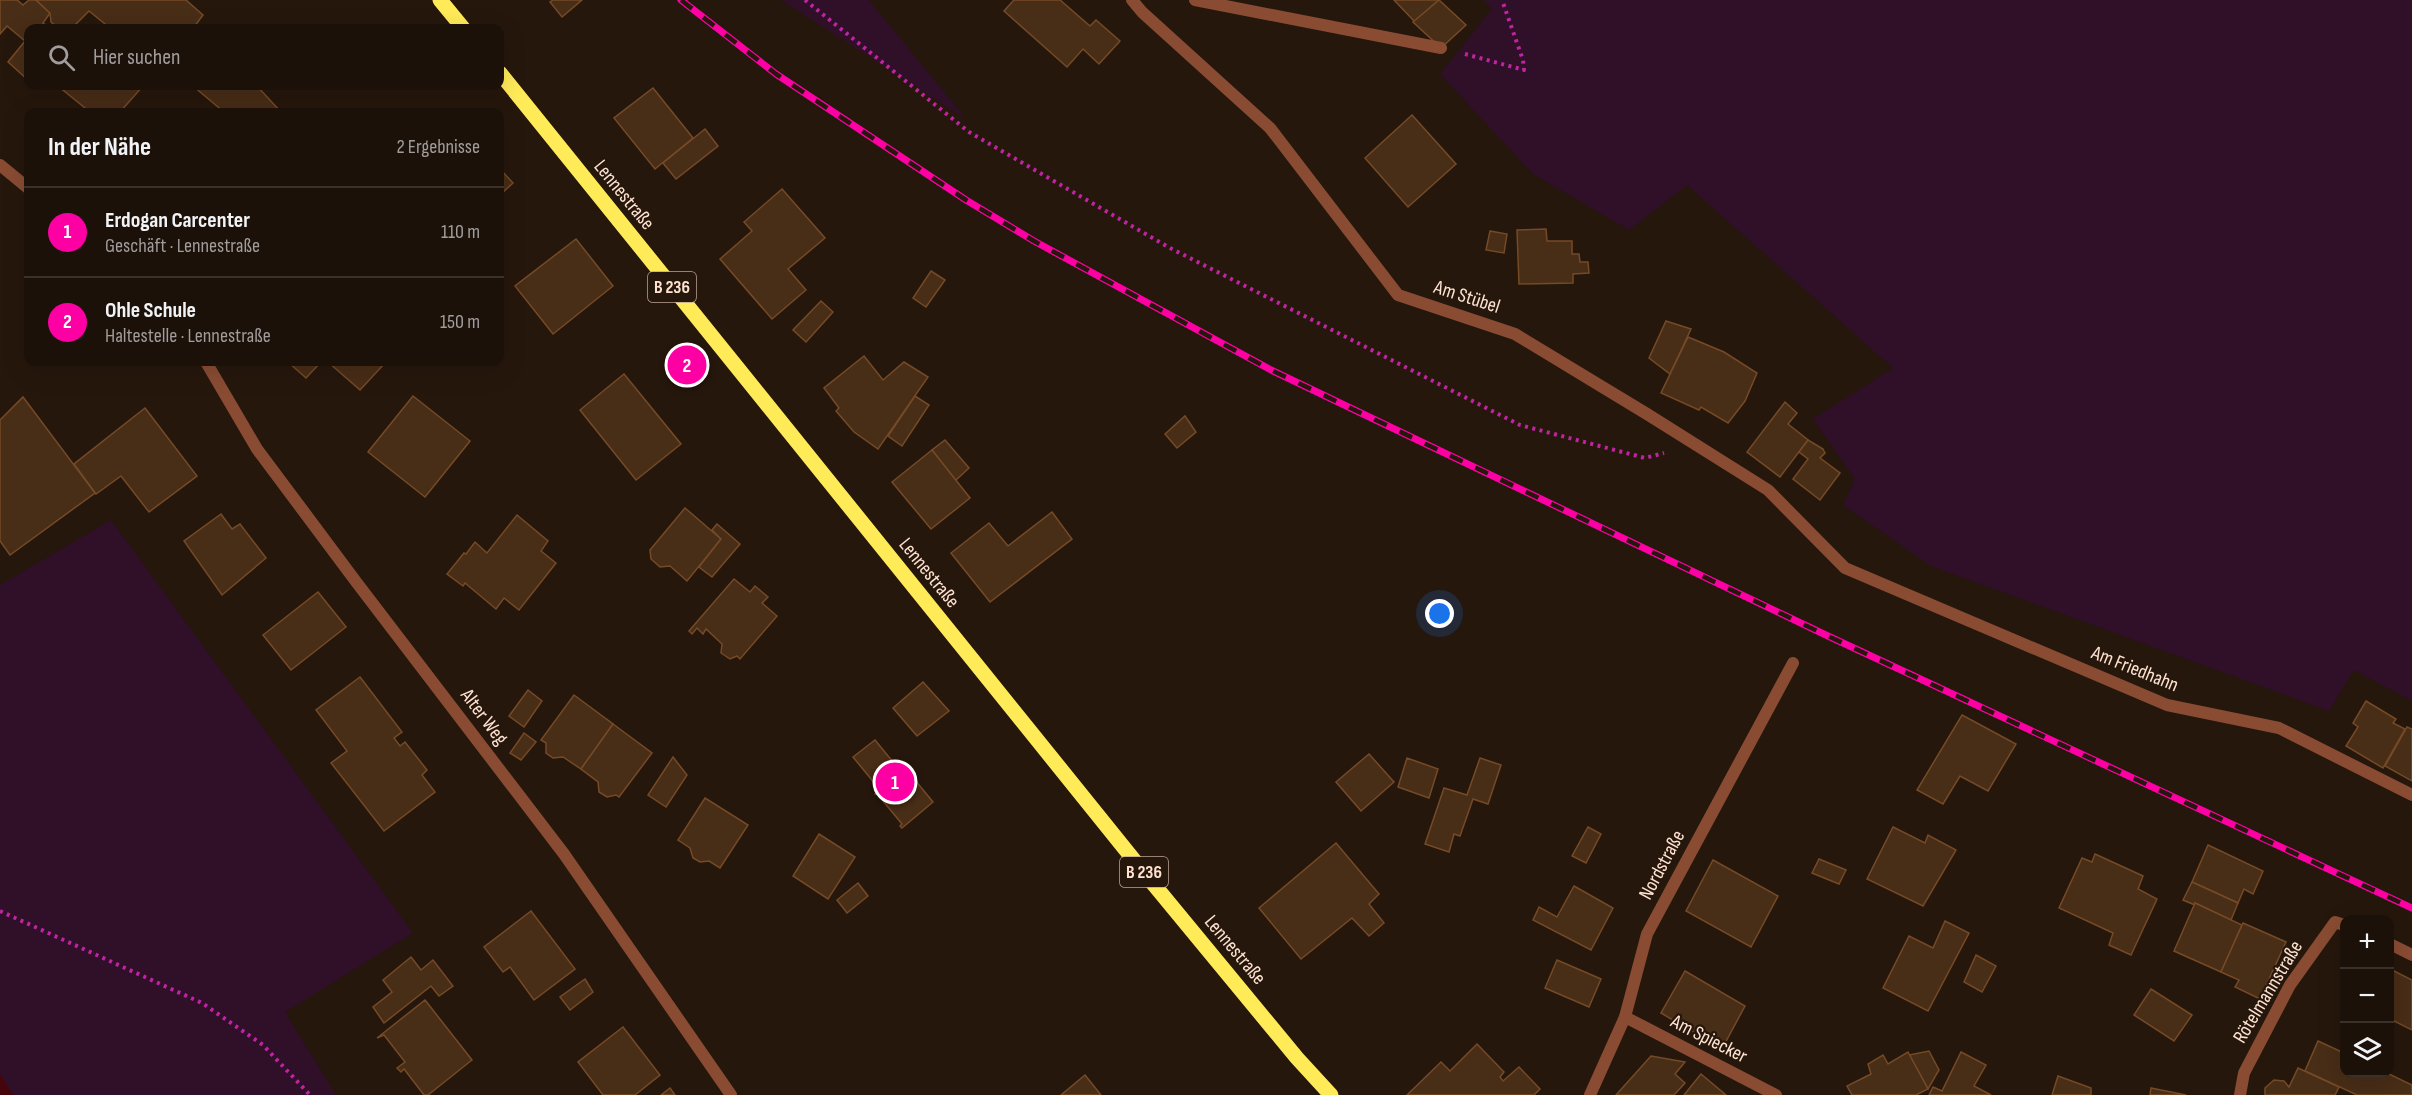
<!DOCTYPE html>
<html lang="de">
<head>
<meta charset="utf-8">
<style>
	:root { --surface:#1c1109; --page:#251a12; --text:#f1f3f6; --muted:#a09d9c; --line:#3a312a; --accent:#fc00a4 }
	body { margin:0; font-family:"Sofia Sans Condensed",sans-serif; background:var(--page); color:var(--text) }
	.controls { position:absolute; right:18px; bottom:18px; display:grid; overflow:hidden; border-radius:12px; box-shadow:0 6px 24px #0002 }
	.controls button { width:54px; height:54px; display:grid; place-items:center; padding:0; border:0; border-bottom:2px solid var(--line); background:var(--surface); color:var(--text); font:30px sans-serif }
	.you { position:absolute; left:1440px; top:614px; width:21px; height:21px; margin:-15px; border:4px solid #fff; border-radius:50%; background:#1a73e8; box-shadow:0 0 0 9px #1a73e833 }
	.badge { display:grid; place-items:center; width:39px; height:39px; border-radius:50%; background:var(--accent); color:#fff; font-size:20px; font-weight:700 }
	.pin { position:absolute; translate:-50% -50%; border:3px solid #fff; box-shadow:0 2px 6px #0006 }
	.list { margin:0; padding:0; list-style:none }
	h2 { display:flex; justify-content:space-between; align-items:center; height:78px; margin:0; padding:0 24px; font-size:26px }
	h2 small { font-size:20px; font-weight:400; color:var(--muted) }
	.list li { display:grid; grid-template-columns:39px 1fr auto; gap:18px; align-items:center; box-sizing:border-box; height:90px; padding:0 24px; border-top:2px solid var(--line) }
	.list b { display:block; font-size:22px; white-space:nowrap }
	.list p { margin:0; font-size:20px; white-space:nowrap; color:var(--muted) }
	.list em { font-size:20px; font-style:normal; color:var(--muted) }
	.icon { flex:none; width:33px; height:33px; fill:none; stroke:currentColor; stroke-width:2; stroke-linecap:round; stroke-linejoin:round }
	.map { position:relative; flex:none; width:2412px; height:1095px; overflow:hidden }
	.search { position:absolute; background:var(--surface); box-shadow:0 6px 24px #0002; left:24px; top:24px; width:480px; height:66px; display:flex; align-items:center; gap:15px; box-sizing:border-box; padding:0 21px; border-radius:12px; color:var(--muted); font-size:22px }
	.panel { position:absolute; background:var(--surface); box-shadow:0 6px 24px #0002; left:24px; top:108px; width:480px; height:258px; border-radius:12px }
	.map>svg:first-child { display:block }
	.green { fill:#300f29 }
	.water { fill:#46050c }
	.building { fill:#482d17; stroke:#764a26; stroke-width:1.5 }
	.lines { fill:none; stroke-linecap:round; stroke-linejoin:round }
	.path { stroke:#c123a3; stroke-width:4; stroke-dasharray:3 4.5; stroke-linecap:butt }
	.service { stroke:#894c33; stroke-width:12 }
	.minor { stroke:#894c33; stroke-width:12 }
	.primary { stroke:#ffea58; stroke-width:15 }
	.rail-casing { stroke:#fc00a4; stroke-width:7 }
	.rail { stroke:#26170c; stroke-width:4.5; stroke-dasharray:14; stroke-linecap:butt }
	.labels { text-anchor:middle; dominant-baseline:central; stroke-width:4.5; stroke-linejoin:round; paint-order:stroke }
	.shield { fill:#26170c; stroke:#bea596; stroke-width:1.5 }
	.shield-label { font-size:18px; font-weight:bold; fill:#ffe2d1 }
	.street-label { font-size:20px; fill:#ffe2d1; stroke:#26170c }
</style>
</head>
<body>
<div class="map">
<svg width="2412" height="1095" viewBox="0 0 2412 1095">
	<rect width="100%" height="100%" fill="#26170c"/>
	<!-- green -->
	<g class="green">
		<polygon points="781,0 869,0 966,119"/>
		<polygon points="1484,0 2412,0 2412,701 2354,670 2329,711 1931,566 1843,505 1855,479 1813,419 1893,368 1687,185 1629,230 1533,174 1440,74 1492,9"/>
		<polygon points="111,520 413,933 285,1012 336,1095 13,1095 0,1074 0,585"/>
	</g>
	<!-- water -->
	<polygon class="water" points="0,1074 13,1095 0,1095"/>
	<!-- building -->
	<g class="building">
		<polygon points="0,0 17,0 23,5 29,0 36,0 50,13 43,23 50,28 28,28 28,80 8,62 25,41 7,26 0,34"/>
		<polygon points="36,0 186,0 203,15 194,27 195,28 110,28 89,11 72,28 59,28 51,22 50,13"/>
		<polygon points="553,0 582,0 562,17 550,2"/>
		<polygon points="1014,0 1060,0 1090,26 1096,20 1120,41 1099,64 1083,49 1067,67 1004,11"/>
		<polygon points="1394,0 1439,0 1415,22"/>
		<polygon points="1439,0 1466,25 1441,48 1413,22"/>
		<polygon points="66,86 143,86 120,112 90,112 63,90"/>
		<polygon points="193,86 257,86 281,112 224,112"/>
		<polygon points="653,88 693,138 655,169 614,118"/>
		<polygon points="1412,115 1456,164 1408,207 1365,158"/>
		<polygon points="705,129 718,146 676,179 663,163"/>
		<polygon points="500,169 513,183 500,195"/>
		<polygon points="782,189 825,238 788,269 806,290 772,319 720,259 752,231 744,222"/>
		<polygon points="1546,229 1547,241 1572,241 1572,254 1579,254 1580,262 1588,262 1589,273 1573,274 1573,283 1519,284 1517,230"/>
		<polygon points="1490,231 1507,234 1504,253 1486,250"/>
		<polygon points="576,239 613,286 553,334 515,286"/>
		<polygon points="931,271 945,280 926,307 913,298"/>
		<polygon points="821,301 833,312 806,342 793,330"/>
		<polygon points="1666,321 1691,329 1670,374 1649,358"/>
		<polygon points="1688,337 1724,352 1757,373 1745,401 1728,423 1701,407 1699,410 1661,393"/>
		<polygon points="864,356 883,380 904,362 928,377 878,449 854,432 836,411 839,408 824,388"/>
		<polygon points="288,362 321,362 306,378"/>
		<polygon points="328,362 386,362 360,390"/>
		<polygon points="624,374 681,444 636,480 580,410"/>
		<polygon points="413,396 470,441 425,497 368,452"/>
		<polygon points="915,396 929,405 902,446 888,436"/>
		<polygon points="23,397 95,493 10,555 0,541 0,420"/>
		<polygon points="1785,402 1797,413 1788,424 1808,440 1780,477 1747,452"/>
		<polygon points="145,408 197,476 149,512 121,476 96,494 74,464"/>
		<polygon points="1185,416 1196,432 1177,448 1165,434"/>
		<polygon points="945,440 969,468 955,481 932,450"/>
		<polygon points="1808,440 1823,449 1825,453 1820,458 1840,473 1820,500 1793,479 1808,459 1799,452"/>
		<polygon points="932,450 970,498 931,529 892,482"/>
		<polygon points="685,508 721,539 687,581 670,566 660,567 651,559 650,550"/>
		<polygon points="1052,512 1072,539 990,602 951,553 989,523 1008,546"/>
		<polygon points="221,514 232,529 240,524 266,558 222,595 184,541"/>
		<polygon points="517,515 548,541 541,551 556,563 519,610 504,598 496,609 465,583 463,586 447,574 464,553 466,554 475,542 487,553"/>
		<polygon points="717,524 740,544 712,577 699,567 721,539 712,530"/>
		<polygon points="734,579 750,592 755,586 768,597 762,603 777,616 740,659 737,656 730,659 721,653 722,644 706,629 703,634 697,628 692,634 689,631"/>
		<polygon points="318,592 346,627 291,670 263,635"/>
		<polygon points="360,677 402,732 394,738 400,746 405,742 427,770 422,775 435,792 384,831 331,763 347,751 316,710"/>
		<polygon points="923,682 949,711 917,736 893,708"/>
		<polygon points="528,690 542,701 524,727 509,716"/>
		<polygon points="574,695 613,724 581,769 563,757 553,758 546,753 546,743 541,740"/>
		<polygon points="2366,701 2396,719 2393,723 2405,729 2383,768 2346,746 2358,727 2353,723"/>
		<polygon points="1962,715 2016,744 1988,791 1960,776 1943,804 1917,790"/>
		<polygon points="613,724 652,753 619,797 616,795 607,797 599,792 598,782 581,769"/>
		<polygon points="2407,727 2412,729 2412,781 2385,766"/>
		<polygon points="524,733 536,742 521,760 510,753"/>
		<polygon points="875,740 902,773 906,769 933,802 902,828 900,826 902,824 878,795 875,794 880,790 853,757"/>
		<polygon points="1369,754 1394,782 1361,811 1336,782"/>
		<polygon points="673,757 687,775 666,807 648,795"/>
		<polygon points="1407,758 1438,769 1429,798 1398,787"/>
		<polygon points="1480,758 1501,765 1488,804 1473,799 1460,836 1454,834 1449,852 1425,844 1444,788 1467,795"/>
		<polygon points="705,798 748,825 720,868 709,861 700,862 693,858 690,848 678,840"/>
		<polygon points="1588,827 1601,834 1586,863 1572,856"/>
		<polygon points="1893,827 1925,843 1928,835 1956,850 1923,906 1867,879"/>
		<polygon points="819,834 855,857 828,899 793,876"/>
		<polygon points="1336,843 1379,894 1369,904 1384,923 1369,936 1352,918 1301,959 1259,908"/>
		<polygon points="2208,845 2263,871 2253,894 2244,889 2238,903 2192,882"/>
		<polygon points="2095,854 2143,876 2138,889 2157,899 2131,955 2109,945 2113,933 2059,908 2082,858 2092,862"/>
		<polygon points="1819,859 1846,870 1839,884 1812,873"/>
		<polygon points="1713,860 1778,896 1751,947 1686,911"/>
		<polygon points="2192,882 2238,903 2231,920 2195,903 2195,905 2183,900"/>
		<polygon points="858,883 868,896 847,913 837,900"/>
		<polygon points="1574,886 1613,908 1591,950 1533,920 1539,907 1557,917"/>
		<polygon points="2195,903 2242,925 2221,972 2174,951"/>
		<polygon points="531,911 575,969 534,1000 510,967 503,972 484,947"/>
		<polygon points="1945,921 1969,933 1928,1011 1883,988 1909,936 1933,948"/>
		<polygon points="2243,923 2286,942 2260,999 2235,987 2239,980 2221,972"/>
		<polygon points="1976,955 1996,966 1982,992 1964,982"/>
		<polygon points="411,957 421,970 433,960 453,986 439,996 431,986 384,1023 373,1007 392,992 383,980"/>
		<polygon points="1557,960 1601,979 1589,1007 1545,988"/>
		<polygon points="2390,969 2412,980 2412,1030 2390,1019"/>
		<polygon points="1685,971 1745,1006 1723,1047 1720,1048 1661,1013"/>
		<polygon points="585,979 593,992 570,1010 560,997"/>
		<polygon points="2151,989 2192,1015 2174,1041 2134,1015"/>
		<polygon points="425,1000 472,1060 428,1095 424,1095 404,1069 401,1072 397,1068 405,1062 384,1035 377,1038"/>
		<polygon points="623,1027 660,1075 635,1095 603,1095 578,1062"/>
		<polygon points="2318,1041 2344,1053 2344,1072 2385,1072 2412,1085 2412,1095 2357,1095 2305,1071"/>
		<polygon points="1477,1044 1504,1072 1500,1077 1503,1081 1519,1067 1540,1089 1534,1095 1407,1095 1441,1062 1450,1071"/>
		<polygon points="1929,1051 1939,1070 1928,1089 1909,1055"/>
		<polygon points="1908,1052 1928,1089 1916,1095 1852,1095 1847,1086 1871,1074 1868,1064 1883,1055 1888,1064"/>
		<polygon points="1961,1052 1986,1065 1974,1086 1991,1095 1929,1095 1933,1087 1942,1091"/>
		<polygon points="1651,1056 1685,1062 1675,1074 1685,1083 1674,1095 1616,1095"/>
		<polygon points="2298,1068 2339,1087 2335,1095 2265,1095 2265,1088 2274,1080 2284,1081 2289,1087"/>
		<polygon points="1701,1074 1726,1095 1684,1095"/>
		<polygon points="1085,1075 1101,1095 1061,1095"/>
		<polygon points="2058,1076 2091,1088 2091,1095 2052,1095"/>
		<polygon points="670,1088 675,1095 661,1095"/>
		<polygon points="2151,1088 2186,1095 2150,1095"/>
	</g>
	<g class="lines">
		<!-- path -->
		<g class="path">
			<polyline points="805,0 969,132 1170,248 1520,425 1645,458 1664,453"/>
			<polyline points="1465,54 1524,70 1523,60 1502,0"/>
			<polyline points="0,911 202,1003 263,1045 310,1095"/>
		</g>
		<!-- service -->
		<polyline class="service" points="1195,0 1441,48"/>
		<!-- minor -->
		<g class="minor">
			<polyline points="1132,0 1142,12 1270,128 1398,295 1515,334 1647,414 1768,490 1845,568 2167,705 2279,728 2412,795"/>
			<polyline points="0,165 28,188"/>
			<polyline points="206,362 257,449 357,583 564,854 731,1095"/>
			<polyline points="2390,944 2412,955"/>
			<polyline points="1625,1017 1776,1095"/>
			<polyline points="1590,1095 1625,1017 1647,934 1793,663"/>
			<polyline points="2240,1095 2244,1073 2290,985 2335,922 2344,925"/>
		</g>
		<!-- primary -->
		<g class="primary">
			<polyline points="440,0 463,28"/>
			<polyline points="500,73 1146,875 1297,1058 1331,1095"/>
		</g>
		<!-- rail casing -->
		<g class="rail-casing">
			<polyline id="rail" points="681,0 776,74 966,200 1034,241 1271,370 1828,636 2412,908"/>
		</g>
		<!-- rail -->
		<use href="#rail" class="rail"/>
	</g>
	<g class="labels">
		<!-- shield labels -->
		<g class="shield">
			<rect x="648" y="272" width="48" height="30" rx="4.5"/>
			<rect x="1120" y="857" width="48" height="30" rx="4.5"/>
		</g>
		<g class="shield-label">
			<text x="672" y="287">B 236</text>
			<text x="1144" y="872">B 236</text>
		</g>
		<!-- street labels -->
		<g class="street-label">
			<text transform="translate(624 195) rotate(51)">Lennestraße</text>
			<text transform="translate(1467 297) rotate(18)">Am Stübel</text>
			<text transform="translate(929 573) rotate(51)">Lennestraße</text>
			<text transform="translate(2135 669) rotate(22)">Am Friedhahn</text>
			<text transform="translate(484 717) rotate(53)">Alter Weg</text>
			<text transform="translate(1662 865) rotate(-62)">Nordstraße</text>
			<text transform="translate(1235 950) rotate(50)">Lennestraße</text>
			<text transform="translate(2268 992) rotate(-59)">Rötelmannstraße</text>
			<text transform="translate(1709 1039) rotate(27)">Am Spiecker</text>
		</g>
	</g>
</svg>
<div class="controls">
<button>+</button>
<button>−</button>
<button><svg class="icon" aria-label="layers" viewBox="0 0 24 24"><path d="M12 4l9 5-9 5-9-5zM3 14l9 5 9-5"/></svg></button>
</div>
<div class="you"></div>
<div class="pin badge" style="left:895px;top:782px">1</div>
<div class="pin badge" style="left:687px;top:365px">2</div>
<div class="search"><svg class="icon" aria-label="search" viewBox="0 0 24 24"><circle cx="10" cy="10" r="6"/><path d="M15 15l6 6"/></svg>Hier suchen</div>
<section class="panel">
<h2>In der Nähe<small>2 Ergebnisse</small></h2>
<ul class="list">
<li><span class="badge">1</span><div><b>Erdogan Carcenter</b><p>Geschäft · Lennestraße</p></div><em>110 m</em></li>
<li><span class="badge">2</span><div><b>Ohle Schule</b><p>Haltestelle · Lennestraße</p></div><em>150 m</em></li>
</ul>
</section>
</div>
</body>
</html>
